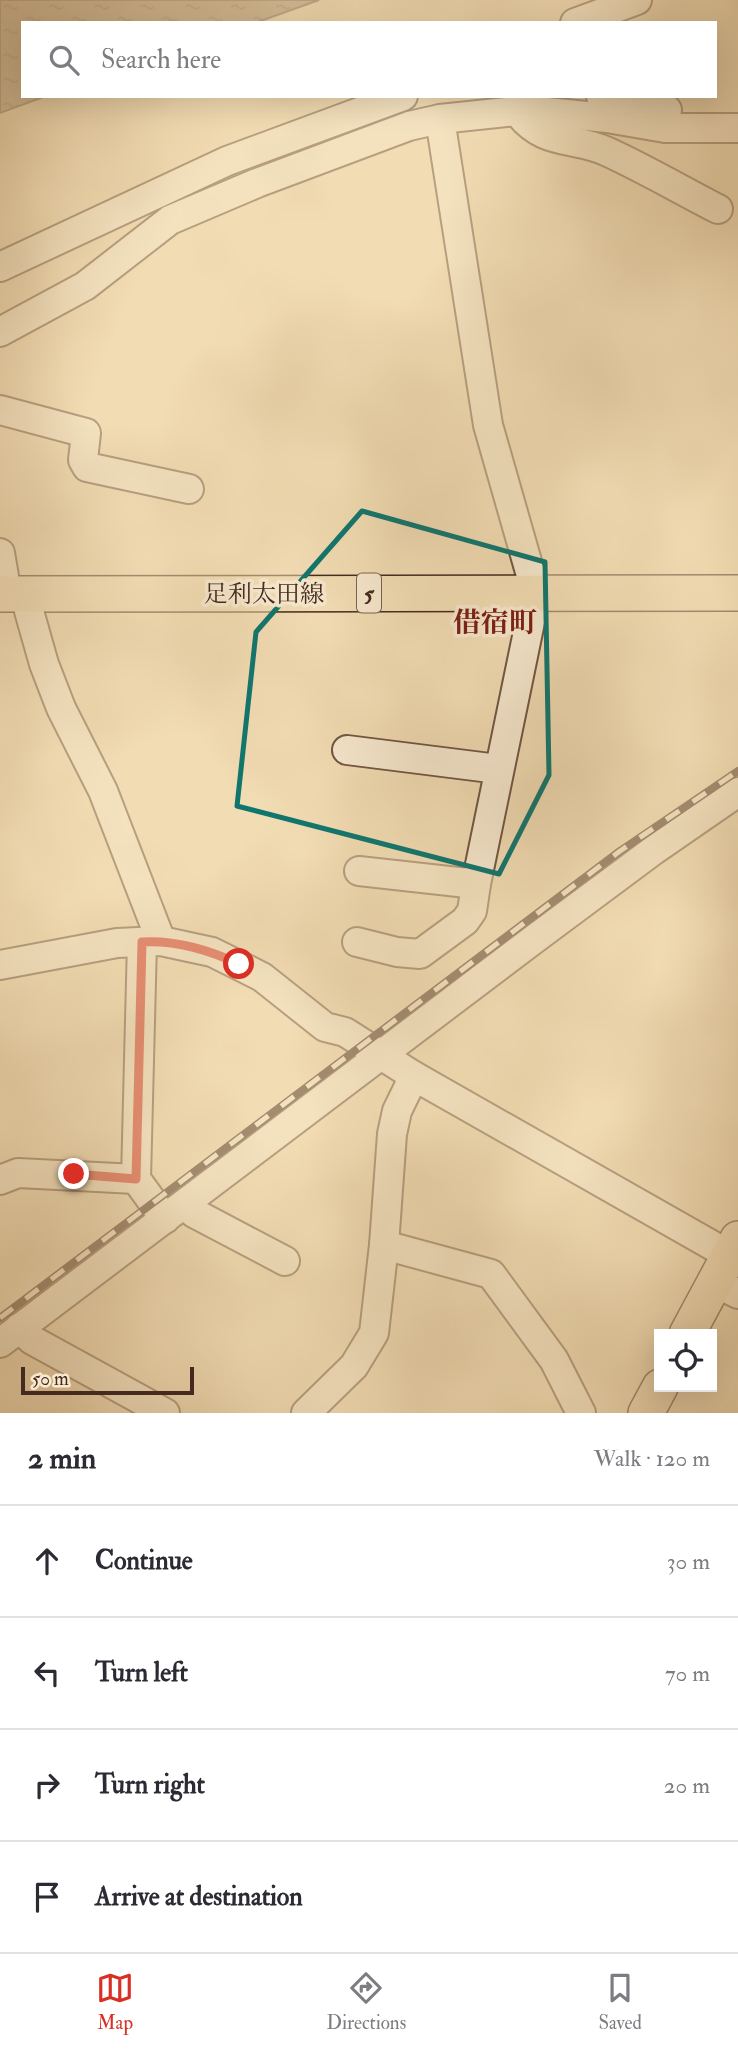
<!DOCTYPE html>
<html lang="en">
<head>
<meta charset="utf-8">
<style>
	:root { --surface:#fff; --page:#f2f2f3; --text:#2b2b33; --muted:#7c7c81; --line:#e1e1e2; --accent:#d93025 }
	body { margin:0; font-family:"IM FELL Double Pica","Noto Serif JP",serif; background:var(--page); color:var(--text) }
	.controls { position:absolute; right:21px; bottom:21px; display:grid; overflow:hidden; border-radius:0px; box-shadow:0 7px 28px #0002 }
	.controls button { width:63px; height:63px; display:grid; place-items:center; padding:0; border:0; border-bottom:2px solid var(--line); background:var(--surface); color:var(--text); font:35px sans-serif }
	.scale { position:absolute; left:21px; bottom:18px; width:173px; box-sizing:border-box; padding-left:7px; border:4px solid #442a1f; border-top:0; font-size:19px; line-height:24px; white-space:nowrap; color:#442a1f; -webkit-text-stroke:5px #f7e8ce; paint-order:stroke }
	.stop { position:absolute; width:21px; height:21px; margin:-16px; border:5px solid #d93025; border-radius:50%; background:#fff }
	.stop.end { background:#d93025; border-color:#fff; box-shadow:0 2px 7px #0008 }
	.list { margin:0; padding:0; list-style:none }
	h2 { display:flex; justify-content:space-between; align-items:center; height:91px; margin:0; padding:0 28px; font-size:30px }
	h2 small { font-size:23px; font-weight:400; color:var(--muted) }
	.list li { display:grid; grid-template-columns:46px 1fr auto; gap:21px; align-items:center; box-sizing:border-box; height:112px; padding:0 28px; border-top:2px solid var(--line) }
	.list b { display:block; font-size:26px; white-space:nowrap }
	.list em { font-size:23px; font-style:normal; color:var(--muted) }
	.icon { flex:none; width:38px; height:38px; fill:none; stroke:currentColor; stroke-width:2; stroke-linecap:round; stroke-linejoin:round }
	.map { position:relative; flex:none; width:738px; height:1413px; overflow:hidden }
	.search { position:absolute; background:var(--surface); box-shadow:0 7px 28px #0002; left:21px; right:21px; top:21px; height:77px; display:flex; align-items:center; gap:18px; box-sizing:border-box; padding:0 24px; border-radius:0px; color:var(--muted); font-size:26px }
	.sheet { height:539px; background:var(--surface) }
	nav { display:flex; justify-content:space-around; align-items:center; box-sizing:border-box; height:98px; border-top:2px solid var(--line); background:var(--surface); font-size:19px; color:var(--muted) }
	nav a { display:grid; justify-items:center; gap:4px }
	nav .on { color:var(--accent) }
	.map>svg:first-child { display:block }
	.water { fill:url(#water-ripples); stroke:#89705a; stroke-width:2 }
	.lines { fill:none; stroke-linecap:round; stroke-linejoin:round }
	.minor-casing { stroke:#705644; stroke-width:32 }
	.major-casing { stroke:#442a1f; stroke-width:38 }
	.minor { stroke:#f7e8ce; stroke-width:28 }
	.major { stroke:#f2dcb3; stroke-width:35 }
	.rail-casing { stroke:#442a1f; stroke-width:8 }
	.rail { stroke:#f7e8ce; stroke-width:5; stroke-dasharray:16; stroke-linecap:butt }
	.route { stroke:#d93025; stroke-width:9 }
	.marked { fill:none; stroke:#0f766e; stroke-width:5; stroke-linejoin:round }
	.labels { text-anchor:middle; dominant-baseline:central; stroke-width:7; stroke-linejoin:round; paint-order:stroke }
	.shield { fill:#f7e8ce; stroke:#7a6354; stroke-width:2 }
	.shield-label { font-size:23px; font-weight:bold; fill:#442a1f }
	.street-label { font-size:24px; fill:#442a1f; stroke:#f7e8ce }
	.quarter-label { font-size:28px; font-weight:bold; fill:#7a1f14; stroke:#f7e8ce }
</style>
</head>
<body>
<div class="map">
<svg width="738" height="1413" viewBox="0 0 738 1413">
	<defs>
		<pattern id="water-ripples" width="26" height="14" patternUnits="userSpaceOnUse" patternTransform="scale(1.75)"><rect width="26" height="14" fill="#b79f81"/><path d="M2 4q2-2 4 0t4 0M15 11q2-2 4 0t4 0" fill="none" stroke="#968269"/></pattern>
	</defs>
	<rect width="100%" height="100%" fill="#f2dcb3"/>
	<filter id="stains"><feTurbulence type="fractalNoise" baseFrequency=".00286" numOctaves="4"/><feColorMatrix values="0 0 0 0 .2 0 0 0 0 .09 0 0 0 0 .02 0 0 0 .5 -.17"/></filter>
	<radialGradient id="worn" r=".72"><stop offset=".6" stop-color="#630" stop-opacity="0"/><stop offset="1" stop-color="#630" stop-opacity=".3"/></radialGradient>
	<!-- water -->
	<polygon class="water" points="0,0 319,0 255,23 23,23 23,96 46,96 0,113"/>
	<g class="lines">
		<!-- minor casing -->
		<g class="minor-casing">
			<g id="minor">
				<polyline points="575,23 637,0"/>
				<polyline points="601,96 667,110"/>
				<path d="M517,111c26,36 57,25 91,41 37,17 73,38 110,57"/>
				<polyline points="0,267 227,161 403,96"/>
				<polyline points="0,332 85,286 170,220 257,183 409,126 440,119 526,110 607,118 665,128 738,128"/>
				<polyline points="0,410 86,433 83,460 87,467 189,489"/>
				<polyline points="0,553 7,594"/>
				<polyline points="28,594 29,611 44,664 61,708 103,791 161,941"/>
				<polyline points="347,750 498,769"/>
				<polyline points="359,871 476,884 536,593 488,425 440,119"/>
				<polyline points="142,942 136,1179 165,1219"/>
				<polyline points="357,942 397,952 420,954 465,921 472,911 476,884"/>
				<polyline points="0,965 117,943 161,941 212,952 262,977 325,1027 345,1032 414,1076 729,1255"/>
				<polyline points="0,1180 18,1173 136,1179"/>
				<polyline points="185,1205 194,1213 285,1261"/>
				<polyline points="384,1245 491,1274 554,1360 581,1413"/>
				<polyline points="714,1282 738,1294"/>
				<polyline points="19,1328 32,1340 165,1413"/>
				<polyline points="0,1343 533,940 654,850 738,792"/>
				<polyline points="306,1413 354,1366 374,1333 384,1245 392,1134 397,1111 414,1076"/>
			</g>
		</g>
		<!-- major casing -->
		<g class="major-casing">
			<g id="major">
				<polyline points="0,594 738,593"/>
				<polyline points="687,1334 738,1239"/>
				<polyline points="646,1413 660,1387"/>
			</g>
		</g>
		<!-- minor -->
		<use href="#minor" class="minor"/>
		<!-- major -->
		<use href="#major" class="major"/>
		<!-- rail casing -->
		<g class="rail-casing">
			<polyline id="rail" points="0,1318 620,851 738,771"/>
		</g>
		<!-- rail -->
		<use href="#rail" class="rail"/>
	</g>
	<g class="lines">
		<!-- route -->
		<path class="route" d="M74,1174l62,5 6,-237c34,-2 67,8 97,22"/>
	</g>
	<!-- marked area -->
	<path d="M0 0H738V1413H0ZM362,511l183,51 4,213 -50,99 -262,-68 19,-174z" fill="#f2dcb3" fill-opacity=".55" fill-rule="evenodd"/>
	<path class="marked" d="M362,511l183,51 4,213 -50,99 -262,-68 19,-174z"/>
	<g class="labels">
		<!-- shield labels -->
		<rect class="shield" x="357" y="573.5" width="24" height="39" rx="5"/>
		<g class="shield-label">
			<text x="369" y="593">5</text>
		</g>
		<!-- street labels -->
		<g class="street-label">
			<text x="264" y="594">足利太田線</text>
		</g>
		<!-- quarter labels -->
		<g class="quarter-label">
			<text x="495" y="623">借宿町</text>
		</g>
	</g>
	<rect width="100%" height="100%" filter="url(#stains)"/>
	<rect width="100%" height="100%" fill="url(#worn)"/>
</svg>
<div class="controls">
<button><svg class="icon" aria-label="locate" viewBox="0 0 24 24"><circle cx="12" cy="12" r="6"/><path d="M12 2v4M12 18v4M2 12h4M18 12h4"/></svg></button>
</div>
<div class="scale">50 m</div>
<div class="stop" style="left:239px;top:964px"></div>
<div class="stop end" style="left:74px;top:1174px"></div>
<div class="search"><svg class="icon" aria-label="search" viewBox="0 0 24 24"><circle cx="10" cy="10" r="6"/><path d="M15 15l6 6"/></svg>Search here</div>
</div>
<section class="sheet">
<h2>2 min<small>Walk · 120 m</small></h2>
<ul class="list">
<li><svg class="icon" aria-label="ahead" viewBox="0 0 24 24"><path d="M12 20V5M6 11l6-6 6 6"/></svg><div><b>Continue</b></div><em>30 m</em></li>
<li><svg class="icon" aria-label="left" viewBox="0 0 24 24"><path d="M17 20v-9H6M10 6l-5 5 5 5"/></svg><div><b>Turn left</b></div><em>70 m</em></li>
<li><svg class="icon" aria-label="right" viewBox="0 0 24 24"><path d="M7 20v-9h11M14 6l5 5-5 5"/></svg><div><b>Turn right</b></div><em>20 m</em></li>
<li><svg class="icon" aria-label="arrive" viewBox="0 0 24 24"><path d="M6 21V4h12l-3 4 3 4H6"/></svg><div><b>Arrive at destination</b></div></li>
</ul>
</section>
<nav>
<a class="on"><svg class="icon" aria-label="map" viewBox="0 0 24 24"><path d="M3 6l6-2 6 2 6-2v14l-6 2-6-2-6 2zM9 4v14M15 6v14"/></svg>Map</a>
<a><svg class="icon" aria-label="directions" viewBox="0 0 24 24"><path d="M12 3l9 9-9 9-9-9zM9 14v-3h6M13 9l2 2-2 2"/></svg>Directions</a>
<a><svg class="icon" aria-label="saved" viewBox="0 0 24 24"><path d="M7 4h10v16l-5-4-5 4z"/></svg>Saved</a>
</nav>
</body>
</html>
